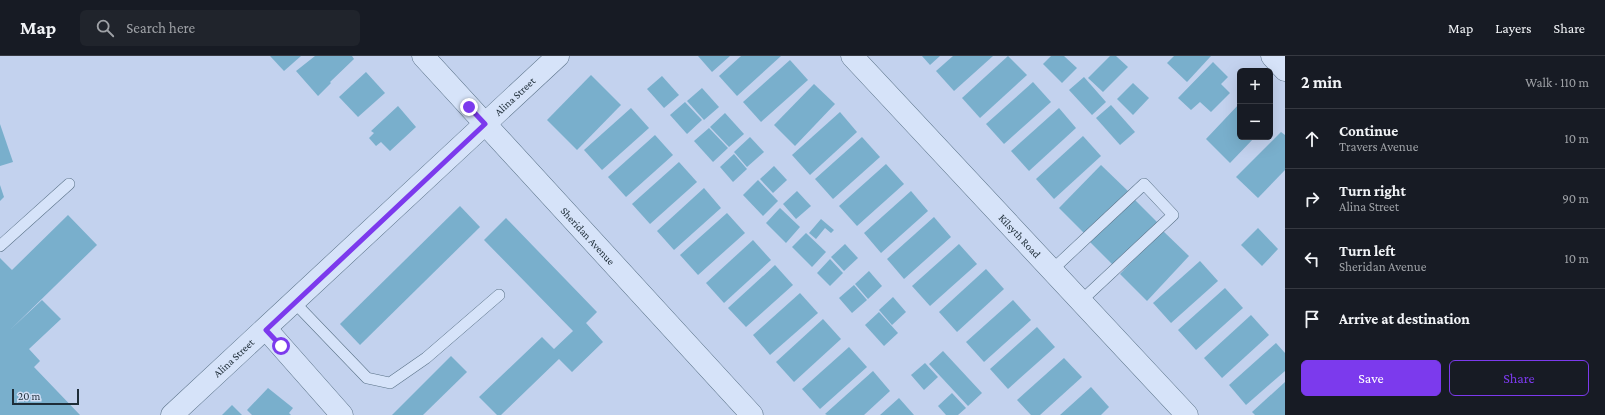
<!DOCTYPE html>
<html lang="en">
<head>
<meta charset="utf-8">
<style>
	:root { --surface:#171b24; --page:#20242c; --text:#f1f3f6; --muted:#9ea1a6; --line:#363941; --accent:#7c3aed }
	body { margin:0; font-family:"Crimson Pro",serif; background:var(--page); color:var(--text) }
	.controls { position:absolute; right:12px; top:12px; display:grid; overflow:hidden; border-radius:6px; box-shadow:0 4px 16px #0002 }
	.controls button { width:36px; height:36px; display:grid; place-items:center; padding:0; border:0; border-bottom:1px solid var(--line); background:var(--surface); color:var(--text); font:20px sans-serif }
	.scale { position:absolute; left:12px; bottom:10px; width:67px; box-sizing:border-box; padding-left:4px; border:2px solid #1e2d38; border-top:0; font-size:11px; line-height:14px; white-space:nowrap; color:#1e2d38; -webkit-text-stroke:3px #d2dff5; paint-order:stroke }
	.stop { position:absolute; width:12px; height:12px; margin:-9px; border:3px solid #7c3aed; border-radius:50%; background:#fff }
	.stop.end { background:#7c3aed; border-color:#fff; box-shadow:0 1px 4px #0008 }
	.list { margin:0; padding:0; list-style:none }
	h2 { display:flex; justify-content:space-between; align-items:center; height:52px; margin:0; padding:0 16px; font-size:17px }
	h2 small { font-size:13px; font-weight:400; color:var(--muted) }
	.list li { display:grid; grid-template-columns:26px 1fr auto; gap:12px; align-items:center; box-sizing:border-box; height:60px; padding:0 16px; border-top:1px solid var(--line) }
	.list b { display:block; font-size:15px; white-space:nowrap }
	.list p { margin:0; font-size:13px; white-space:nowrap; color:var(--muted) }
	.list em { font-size:13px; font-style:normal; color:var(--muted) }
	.actions { display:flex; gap:8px; padding:12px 16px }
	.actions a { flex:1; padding:9px 0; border:1px solid var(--accent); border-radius:6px; text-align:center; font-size:14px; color:var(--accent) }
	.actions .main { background:var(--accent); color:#fff }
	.icon { flex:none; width:22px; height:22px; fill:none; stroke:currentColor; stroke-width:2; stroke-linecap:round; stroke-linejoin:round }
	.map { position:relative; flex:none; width:1285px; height:359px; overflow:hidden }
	header { display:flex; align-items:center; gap:24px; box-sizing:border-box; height:56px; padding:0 20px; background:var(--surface); border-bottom:1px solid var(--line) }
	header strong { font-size:19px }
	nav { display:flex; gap:22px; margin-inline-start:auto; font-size:14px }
	.search { width:280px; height:36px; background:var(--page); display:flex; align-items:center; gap:10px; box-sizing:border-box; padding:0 14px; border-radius:6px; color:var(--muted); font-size:15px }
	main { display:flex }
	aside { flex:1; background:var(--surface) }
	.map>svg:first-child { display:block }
	.building { fill:#79afcc }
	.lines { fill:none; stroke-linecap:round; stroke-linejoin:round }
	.lane-casing { stroke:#5a7288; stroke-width:12 }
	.street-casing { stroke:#5a7288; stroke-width:23 }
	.lane { stroke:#d6e3f9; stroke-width:11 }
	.street { stroke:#d6e3f9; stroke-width:22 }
	.route { stroke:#7c3aed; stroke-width:5 }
	.labels { text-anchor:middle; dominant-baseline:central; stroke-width:3; stroke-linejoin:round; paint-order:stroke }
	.street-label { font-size:11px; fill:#1e2d38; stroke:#d2dff5 }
</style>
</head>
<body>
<header>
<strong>Map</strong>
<div class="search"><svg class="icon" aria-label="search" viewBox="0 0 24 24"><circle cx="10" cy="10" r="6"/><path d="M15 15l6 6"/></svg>Search here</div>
<nav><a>Map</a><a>Layers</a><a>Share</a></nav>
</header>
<main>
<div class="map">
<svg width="1285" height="359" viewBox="0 0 1285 359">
	<rect width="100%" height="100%" fill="#c3d2ee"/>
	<!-- building -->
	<g class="building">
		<polygon points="270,0 301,0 284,15"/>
		<polygon points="315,0 352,0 354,3 330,26 331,27 318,40 296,15"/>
		<polygon points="698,0 730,0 712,16"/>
		<polygon points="741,0 781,0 737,40 719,20"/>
		<polygon points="922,0 940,0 930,9"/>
		<polygon points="953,0 993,0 954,35 936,15"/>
		<polygon points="1008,0 1027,19 980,62 962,42"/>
		<polygon points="1051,0 1064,0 1077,12 1062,27 1043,8"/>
		<polygon points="1110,0 1116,0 1128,11 1103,36 1088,22"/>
		<polygon points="1174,0 1211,0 1187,26 1167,7"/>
		<polygon points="790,4 808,24 761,66 743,46"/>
		<polygon points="1213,6 1228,21 1221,28 1230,37 1211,56 1200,46 1191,54 1178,42"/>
		<polygon points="366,16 385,37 358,61 339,41"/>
		<polygon points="591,19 621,49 577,94 547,64"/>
		<polygon points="662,20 679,39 664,52 647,33"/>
		<polygon points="1084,21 1106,46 1092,59 1069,34"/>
		<polygon points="1033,26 1051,46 1004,88 986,68"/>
		<polygon points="1133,27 1149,42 1133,59 1117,43"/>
		<polygon points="814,28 835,48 795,90 774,69"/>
		<polygon points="702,32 719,51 704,64 687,45"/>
		<polygon points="685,46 702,64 687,78 670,59"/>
		<polygon points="1240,47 1240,81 1255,81 1230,107 1206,83"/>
		<polygon points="1111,49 1135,76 1120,89 1096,62"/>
		<polygon points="398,50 416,71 390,95 381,86 376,90 369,82 374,77 371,75"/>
		<polygon points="631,52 649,72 602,114 584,94"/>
		<polygon points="1059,52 1076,72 1029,115 1011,95"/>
		<polygon points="840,56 857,76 810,119 792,99"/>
		<polygon points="725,57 744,78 729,91 710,71"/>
		<polygon points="0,68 13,106 0,110"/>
		<polygon points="709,72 728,92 713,106 694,85"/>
		<polygon points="1281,76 1285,79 1285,114 1258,142 1236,121"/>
		<polygon points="655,79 673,99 626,141 608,121"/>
		<polygon points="1083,80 1101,100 1054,143 1036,123"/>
		<polygon points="750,81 764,96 747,111 734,96"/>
		<polygon points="862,81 880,101 833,143 815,123"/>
		<polygon points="734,98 747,113 733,126 720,111"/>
		<polygon points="679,106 697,126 650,168 632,148"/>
		<polygon points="886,108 904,128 857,170 839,150"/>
		<polygon points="1101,109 1130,137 1087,180 1059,152"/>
		<polygon points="774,110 787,124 773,137 760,123"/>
		<polygon points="758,124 778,145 763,160 743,139"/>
		<polygon points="0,129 4,141 0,145"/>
		<polygon points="704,132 721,152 674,194 657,175"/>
		<polygon points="797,135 811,150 796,163 783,148"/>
		<polygon points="911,135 928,155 881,197 864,177"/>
		<polygon points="1133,142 1160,169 1116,212 1090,186"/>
		<polygon points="460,150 480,171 360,289 340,268"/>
		<polygon points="780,152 800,171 786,187 766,167"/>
		<polygon points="727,157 745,177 698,219 680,199"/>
		<polygon points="68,159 97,189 11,273 42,244 61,263 29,293 40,305 34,311 80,359 0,359 0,202 12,214"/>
		<polygon points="934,161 951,181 904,223 887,203"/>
		<polygon points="506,162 597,256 586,267 603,286 572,316 559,303 501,359 497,359 479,341 542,281 554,293 573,275 484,184"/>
		<polygon points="821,163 834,174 831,177 825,172 816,183 809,177"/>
		<polygon points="1258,172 1278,193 1262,210 1241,189"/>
		<polygon points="1162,174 1189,200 1147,245 1120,218"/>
		<polygon points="806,177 826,196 812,211 792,191"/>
		<polygon points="753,184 771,204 724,247 706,227"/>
		<polygon points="845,188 858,202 844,215 831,201"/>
		<polygon points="959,188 977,208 930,250 912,230"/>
		<polygon points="830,203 843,217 830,230 817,217"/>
		<polygon points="1200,205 1218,225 1171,267 1153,247"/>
		<polygon points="775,209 793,229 746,271 728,252"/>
		<polygon points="986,213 1004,233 957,276 939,256"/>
		<polygon points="869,215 882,230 868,243 855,228"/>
		<polygon points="854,229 867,244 852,257 839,242"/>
		<polygon points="1225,232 1243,252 1196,294 1178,274"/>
		<polygon points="800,237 818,257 770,299 753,279"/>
		<polygon points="893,241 906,256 892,269 879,254"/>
		<polygon points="1013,244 1031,264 984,306 966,286"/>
		<polygon points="879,256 898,277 884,290 865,269"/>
		<polygon points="1251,259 1269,279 1222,322 1204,302"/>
		<polygon points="823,263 841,283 794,326 776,306"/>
		<polygon points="1037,271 1055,291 1008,333 990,313"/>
		<polygon points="1276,287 1285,297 1285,315 1246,349 1229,329"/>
		<polygon points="849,291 867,311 820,353 802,333"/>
		<polygon points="943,295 982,337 968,350 929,308"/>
		<polygon points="451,300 467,316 423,359 392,359"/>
		<polygon points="1064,302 1082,321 1040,359 1031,359 1017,344"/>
		<polygon points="925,307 938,321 924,334 911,319"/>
		<polygon points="873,315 890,335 864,359 827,359 825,358"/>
		<polygon points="1285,326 1285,359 1255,359 1252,356"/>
		<polygon points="1091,331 1109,351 1101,359 1060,359"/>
		<polygon points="268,332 293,352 289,357 291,359 252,359 247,354"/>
		<polygon points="952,337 966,352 958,359 946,359 938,350"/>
		<polygon points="899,342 914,359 880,359"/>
		<polygon points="232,349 242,359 222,359"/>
	</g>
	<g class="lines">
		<!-- lane casing -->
		<g class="lane-casing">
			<g id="lane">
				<polyline points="0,190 69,128"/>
				<polyline points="1052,214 1144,128 1173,159 1081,245"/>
				<polyline points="294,246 367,322 390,327 426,302 499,239"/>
			</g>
		</g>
		<!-- street casing -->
		<g class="street-casing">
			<g id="street">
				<path id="s1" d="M423,0l329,359"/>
				<path id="s2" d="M852,0l335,359"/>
				<polyline points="1272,0 1285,14"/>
				<polyline points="266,273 342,359"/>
				<path id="s3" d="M172,359l386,-359"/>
			</g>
		</g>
		<!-- lane -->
		<use href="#lane" class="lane"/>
		<!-- street -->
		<use href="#street" class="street"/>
	</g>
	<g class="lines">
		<!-- route -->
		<polyline class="route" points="281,290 266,274 485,68 469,51"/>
	</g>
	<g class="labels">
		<!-- street labels -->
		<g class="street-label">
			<text stroke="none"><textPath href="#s3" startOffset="468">Alina Street</textPath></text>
			<text stroke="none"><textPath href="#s1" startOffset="244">Sheridan Avenue</textPath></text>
			<text stroke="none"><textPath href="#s2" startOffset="246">Kilsyth Road</textPath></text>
			<text stroke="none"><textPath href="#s3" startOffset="84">Alina Street</textPath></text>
		</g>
	</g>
</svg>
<div class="controls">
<button>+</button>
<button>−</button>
</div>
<div class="scale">20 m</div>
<div class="stop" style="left:281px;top:290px"></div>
<div class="stop end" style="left:469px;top:51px"></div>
</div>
<aside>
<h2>2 min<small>Walk · 110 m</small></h2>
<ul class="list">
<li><svg class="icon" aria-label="ahead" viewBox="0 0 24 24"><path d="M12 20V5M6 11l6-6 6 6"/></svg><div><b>Continue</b><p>Travers Avenue</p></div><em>10 m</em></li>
<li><svg class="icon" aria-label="right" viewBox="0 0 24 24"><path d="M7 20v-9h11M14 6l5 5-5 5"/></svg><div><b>Turn right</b><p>Alina Street</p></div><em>90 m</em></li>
<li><svg class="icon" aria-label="left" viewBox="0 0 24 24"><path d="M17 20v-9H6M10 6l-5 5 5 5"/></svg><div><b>Turn left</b><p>Sheridan Avenue</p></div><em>10 m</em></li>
<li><svg class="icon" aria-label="arrive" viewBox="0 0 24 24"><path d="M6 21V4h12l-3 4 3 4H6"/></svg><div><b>Arrive at destination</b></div></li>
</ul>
<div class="actions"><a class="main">Save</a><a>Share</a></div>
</aside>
</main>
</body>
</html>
